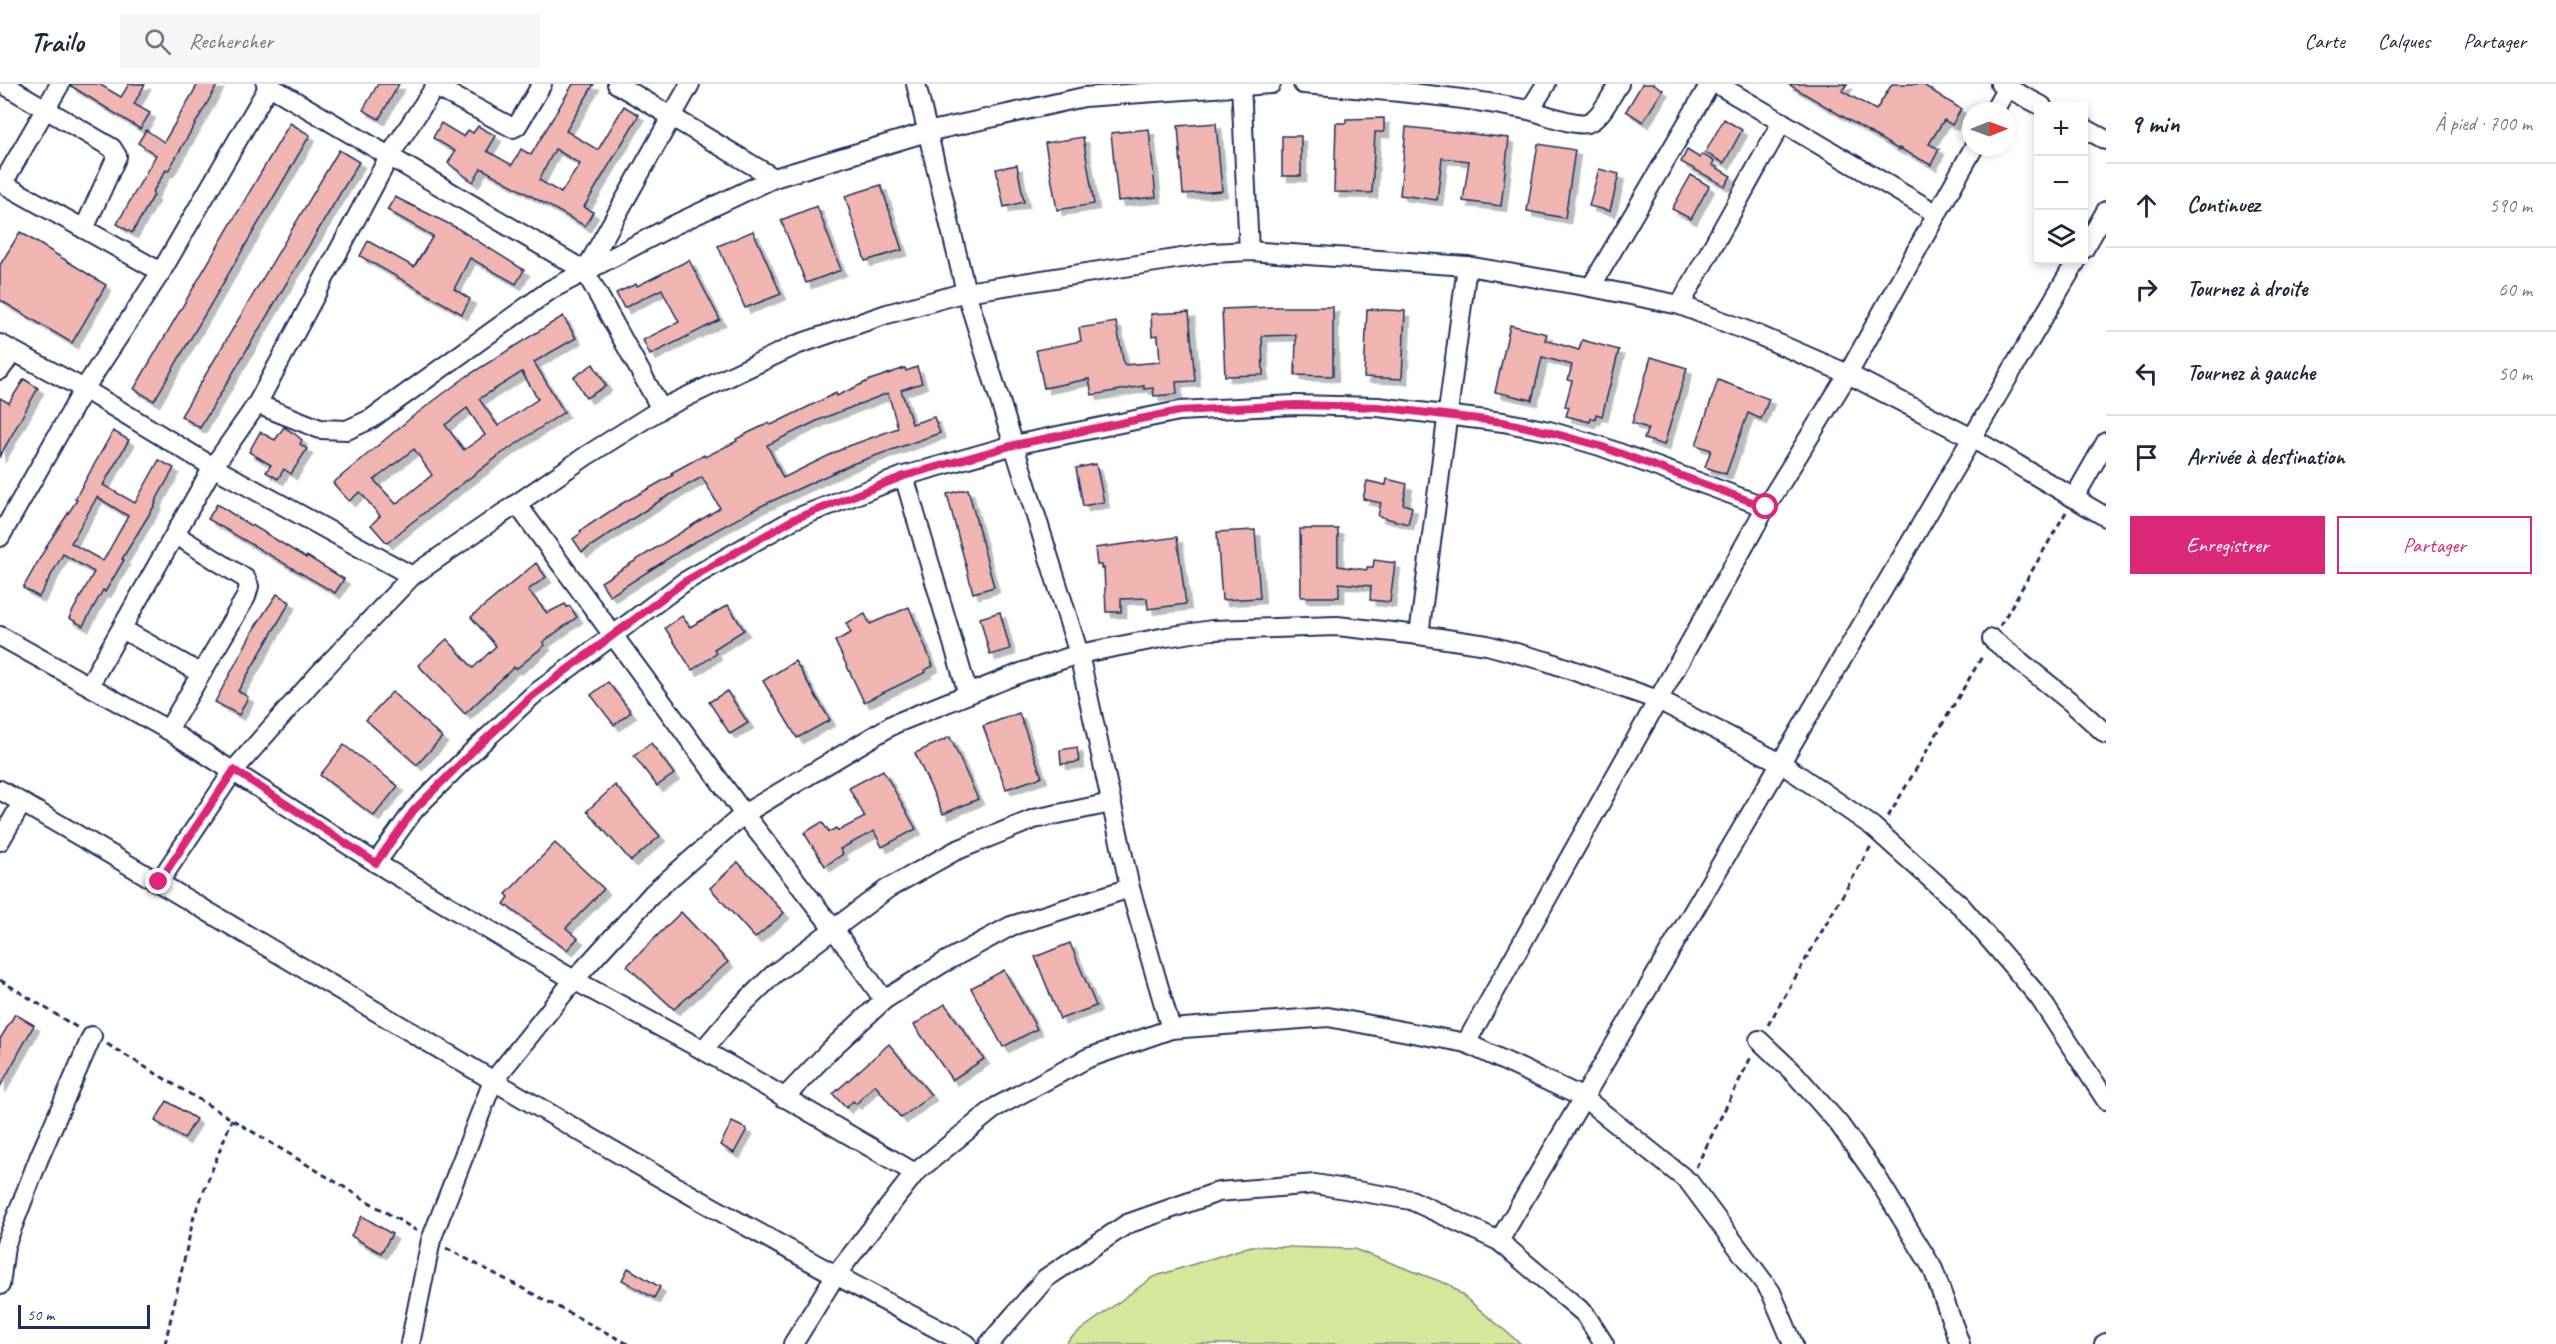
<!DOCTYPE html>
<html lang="fr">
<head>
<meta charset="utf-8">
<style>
	:root { --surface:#fff; --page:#f6f6f7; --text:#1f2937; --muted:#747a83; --line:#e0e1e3; --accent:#db2777 }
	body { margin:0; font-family:Caveat,sans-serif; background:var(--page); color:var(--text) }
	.controls { position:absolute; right:18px; top:18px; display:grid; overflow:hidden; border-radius:0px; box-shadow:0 3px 9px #0003 }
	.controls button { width:54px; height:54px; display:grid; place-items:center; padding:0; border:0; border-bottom:2px solid var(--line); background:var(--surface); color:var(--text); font:30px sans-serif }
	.compass { position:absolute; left:1962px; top:18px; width:54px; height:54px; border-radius:50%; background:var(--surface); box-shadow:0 3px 9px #0003; rotate:89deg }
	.scale { position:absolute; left:18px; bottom:15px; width:132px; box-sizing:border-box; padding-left:6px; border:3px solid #1b2f5e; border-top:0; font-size:16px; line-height:21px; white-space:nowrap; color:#1b2f5e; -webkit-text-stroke:4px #fff; paint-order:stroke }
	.stop { position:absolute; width:18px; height:18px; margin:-14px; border:4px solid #db2777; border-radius:50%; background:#fff }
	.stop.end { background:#db2777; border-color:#fff; box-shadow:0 2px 6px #0008 }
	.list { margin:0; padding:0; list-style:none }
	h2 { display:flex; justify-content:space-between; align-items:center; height:78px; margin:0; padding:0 24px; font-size:26px }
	h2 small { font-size:20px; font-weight:400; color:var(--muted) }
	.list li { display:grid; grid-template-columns:39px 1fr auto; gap:18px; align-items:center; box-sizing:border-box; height:84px; padding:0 24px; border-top:2px solid var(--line) }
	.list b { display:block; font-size:22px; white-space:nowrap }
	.list em { font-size:20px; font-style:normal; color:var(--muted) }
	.actions { display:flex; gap:12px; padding:18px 24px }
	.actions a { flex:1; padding:14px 0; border:2px solid var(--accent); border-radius:0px; text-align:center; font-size:21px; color:var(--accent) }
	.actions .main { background:var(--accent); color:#fff }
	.icon { flex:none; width:33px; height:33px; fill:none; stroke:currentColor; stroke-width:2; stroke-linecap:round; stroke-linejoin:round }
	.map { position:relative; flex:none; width:2106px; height:1260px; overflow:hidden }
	header { display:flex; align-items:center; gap:36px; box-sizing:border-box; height:84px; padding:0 30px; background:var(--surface); border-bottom:2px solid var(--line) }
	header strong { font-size:28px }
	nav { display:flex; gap:33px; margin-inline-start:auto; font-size:21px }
	.search { width:420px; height:54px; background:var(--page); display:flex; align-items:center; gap:15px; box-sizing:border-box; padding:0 21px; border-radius:0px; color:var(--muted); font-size:22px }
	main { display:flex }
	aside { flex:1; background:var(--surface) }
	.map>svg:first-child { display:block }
	.green { fill:#d6e69a; stroke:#788a7c; stroke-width:1.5 }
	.building { fill:#f0b5b1; stroke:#1b2f5e; stroke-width:1.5; fill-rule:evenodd; filter:url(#shadow) }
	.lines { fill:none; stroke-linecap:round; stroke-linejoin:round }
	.minor-casing { stroke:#1b2f5e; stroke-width:22 }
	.path { stroke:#1b2f5e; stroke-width:3; stroke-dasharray:6 4.5; stroke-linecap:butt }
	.minor { stroke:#fff; stroke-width:18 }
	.route { stroke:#db2777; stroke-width:8 }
</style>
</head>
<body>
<header>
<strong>Trailo</strong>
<div class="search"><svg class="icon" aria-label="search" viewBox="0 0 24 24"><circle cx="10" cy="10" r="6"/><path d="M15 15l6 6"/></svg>Rechercher</div>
<nav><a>Carte</a><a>Calques</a><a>Partager</a></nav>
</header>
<main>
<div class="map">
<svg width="2106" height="1260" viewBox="0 0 2106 1260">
	<defs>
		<filter id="shadow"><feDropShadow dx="5.5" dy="5.5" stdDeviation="0" flood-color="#0004"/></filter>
	</defs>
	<rect width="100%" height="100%" fill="#fff"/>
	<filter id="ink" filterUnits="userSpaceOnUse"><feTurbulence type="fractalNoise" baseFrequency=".0167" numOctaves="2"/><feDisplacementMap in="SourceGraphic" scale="12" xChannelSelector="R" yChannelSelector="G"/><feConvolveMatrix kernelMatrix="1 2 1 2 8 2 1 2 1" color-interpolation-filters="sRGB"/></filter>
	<g filter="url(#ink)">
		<!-- green -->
		<polygon class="green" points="1251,1162 1354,1165 1450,1201 1521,1260 1066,1260 1070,1254 1153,1193"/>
		<!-- building -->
		<g class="building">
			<polygon points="71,0 99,0 121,13 129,0 145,0 134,20 150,29 140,45 71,2"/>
			<polygon points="198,0 218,0 168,87 166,86 152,109 154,111 132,149 117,140 156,71 138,59 146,46 164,58"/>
			<polygon points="378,0 399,0 379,35 363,26"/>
			<path d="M573,0h21l-28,47 32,19 26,-44 15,9 -55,92 9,5 -8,14 -104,-58 -8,14 -25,-19 7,-12 -22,-13 8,-15 23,14 4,-7 5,3 5,-7 18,10 -9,15 25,14 9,-16 10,6zM555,65l25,15 -19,29 -22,-13z"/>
			<polygon points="1642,0 1654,0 1663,6 1643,38 1626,27"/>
			<polygon points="1788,0 1847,0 1842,7 1876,26 1892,0 1922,0 1961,25 1952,41 1944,36 1929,60 1939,65 1931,81 1899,64 1899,66"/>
			<polygon points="1384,34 1384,48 1375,48 1372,109 1334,108 1336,39 1346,39 1346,35"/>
			<polygon points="1724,35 1742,46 1724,79 1705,69"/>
			<polygon points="290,39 310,51 154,317 134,305"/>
			<polygon points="1216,39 1222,107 1183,110 1178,42"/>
			<polygon points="1406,43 1509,54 1501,122 1463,117 1469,77 1442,74 1437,116 1400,111"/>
			<polygon points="1149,45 1156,113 1118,117 1111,49"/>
			<rect x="1282" y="52" width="19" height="40"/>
			<polygon points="1083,53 1094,120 1057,126 1045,59"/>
			<polygon points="1538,60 1575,66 1565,134 1527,127"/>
			<polygon points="339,66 359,78 200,344 181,332"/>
			<polygon points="1687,66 1700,74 1702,70 1714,77 1712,81 1731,92 1725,102 1681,78"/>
			<polygon points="1017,81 1024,118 1004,123 996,85"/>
			<polygon points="1599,85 1619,90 1610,127 1589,122"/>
			<polygon points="1691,91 1709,102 1691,135 1672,125"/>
			<polygon points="881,101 902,166 865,177 845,112"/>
			<polygon points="395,113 457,144 524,186 516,200 470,174 454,205 470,215 462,230 360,172 368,157 414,183 433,152 387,126"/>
			<polygon points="817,122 841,186 806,199 781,136"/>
			<polygon points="753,147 781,210 745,224 718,162"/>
			<polygon points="20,148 106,201 72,259 0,216 0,181"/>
			<polygon points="689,176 720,236 650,271 643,256 679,238 665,212 662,205 624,224 616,209 636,200 637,202"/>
			<polygon points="1275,223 1333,223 1333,292 1295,291 1296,251 1262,252 1263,291 1225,292 1222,225"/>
			<polygon points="1367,225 1405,227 1402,295 1364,293"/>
			<polygon points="1189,228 1195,297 1176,298 1177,310 1154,312 1153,304 1144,305 1144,302 1092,311 1089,295 1044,304 1036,266 1081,257 1079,244 1116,238 1124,281 1160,278 1158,251 1152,252 1151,230"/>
			<path d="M563,232l13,22 -42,24 30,50 -63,42 -90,69 -24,20 -16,-18 9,-9 -20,-24 -11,9 -16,-18 79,-66 55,-41zM522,288l16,27 -40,27 -19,-27zM467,324l18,27 -21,15 -19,-25zM414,365l18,26 -36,29 -22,-24z"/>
			<polygon points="1510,241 1547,250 1545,256 1579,266 1582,256 1619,266 1602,332 1596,330 1595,335 1591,334 1590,338 1566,332 1569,323 1565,322 1572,297 1568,296 1572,281 1542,273 1532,316 1495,308"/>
			<polygon points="1651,273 1687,284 1664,361 1644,355 1648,344 1632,339"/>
			<polygon points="593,280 606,302 586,314 574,293"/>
			<path d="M917,283l5,16 -21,7 11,34 22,-7 6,16 -88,31 -93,43 -70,38 -79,51 -9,-14 119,-74 -18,-31 -41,23 -79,52 -9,-13 8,-6 -1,-2 41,-27 52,-29 -2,-2 33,-18 1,2 32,-16 -1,-2 12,-6 21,-10 2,2 65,-32 1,3 33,-16 35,-12 1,3zM888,309l10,35 -52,19 -63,31 -16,-33 54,-26z"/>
			<polygon points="24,295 38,304 0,372 0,314 9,319"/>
			<polygon points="1718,296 1769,315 1761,335 1748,329 1726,390 1705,383 1711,366 1696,361"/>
			<polygon points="284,343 295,350 302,356 300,360 307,365 291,390 284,385 278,395 266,388 271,381 249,368 260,348 275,356"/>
			<path d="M113,347l16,9 -26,45 32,18 24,-43 15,8 -19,34 1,1 -34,56 2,1 -19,32 -2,-2 -20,36 -14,-8 25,-46 -31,-18 -24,43 -16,-9 26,-46 28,-42 -2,-1zM97,413l31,19 -25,45 -32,-18z"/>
			<polygon points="1096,380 1104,418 1083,422 1076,384"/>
			<polygon points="1387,395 1407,400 1403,420 1412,423 1408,440 1378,432 1381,419 1363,415 1367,397 1386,401"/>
			<polygon points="968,405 994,503 973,509 947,410"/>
			<polygon points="217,420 251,442 252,441 306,474 307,472 344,495 335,509 208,435"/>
			<polygon points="1300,445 1338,445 1338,482 1367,486 1367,483 1373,483 1374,476 1395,479 1390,518 1370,516 1371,502 1339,499 1339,513 1301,513"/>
			<polygon points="1255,446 1260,514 1222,516 1217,448"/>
			<polygon points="1177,453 1186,520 1148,525 1147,514 1121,515 1121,528 1106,528 1104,484 1101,485 1101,481 1097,481 1095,464"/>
			<polygon points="536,479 546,493 528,506 547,529 565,520 567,523 570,522 577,533 543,558 545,561 516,585 514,583 465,630 418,581 447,555 473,584 496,562 471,533"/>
			<polygon points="277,510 290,518 238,607 248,613 239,631 215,618 255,543"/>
			<polygon points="728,521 744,546 714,565 716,570 692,586 665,544 682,532 690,543"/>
			<polygon points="909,523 933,582 925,586 926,588 864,618 835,557 851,549 846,539 865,530 870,540"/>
			<polygon points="1000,528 1010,565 990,571 980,534"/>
			<polygon points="795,577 830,636 797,654 763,597"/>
			<polygon points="608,598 631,628 614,641 591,611"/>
			<polygon points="727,607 748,639 730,650 709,618"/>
			<polygon points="392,608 442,653 417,681 366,636"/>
			<polygon points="1019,629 1042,693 1006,705 983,642"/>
			<polygon points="950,653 978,715 943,730 915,669"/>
			<polygon points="651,659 674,690 657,702 634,672"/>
			<polygon points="344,661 398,702 374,732 320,691"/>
			<polygon points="1077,663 1079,678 1061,680 1060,666"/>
			<polygon points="883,686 916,745 882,763 874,747 840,765 843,770 825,782 804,749 822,738 829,748 836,744 838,747 865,733 849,704"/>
			<polygon points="615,701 660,752 631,777 587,727"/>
			<polygon points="555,759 604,805 566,844 578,854 567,866 504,820 509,813 506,810"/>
			<polygon points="738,778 784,829 755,854 710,804"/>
			<polygon points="681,828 728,878 674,925 627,882"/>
			<polygon points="1070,859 1096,922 1060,935 1035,873"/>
			<polygon points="1004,886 1037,945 1003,963 971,904"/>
			<polygon points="945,920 984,975 952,996 914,941"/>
			<polygon points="15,930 34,941 0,1003 0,955"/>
			<polygon points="889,960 931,1011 901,1034 875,1001 856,1020 853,1017 846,1024 833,1010"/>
			<polygon points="167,1017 196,1035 184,1055 155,1037"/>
			<polygon points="732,1038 747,1045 734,1069 720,1061"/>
			<polygon points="362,1132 392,1150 381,1169 351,1152"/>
			<polygon points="628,1184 660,1203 654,1214 622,1196"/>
		</g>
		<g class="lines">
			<!-- minor casing -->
			<g class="minor-casing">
				<g id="minor">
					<polyline points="3,0 112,64 117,72 84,145"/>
					<polyline points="266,0 585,187 661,325"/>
					<polyline points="617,0 774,94"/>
					<polyline points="916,0 966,208 1079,570 1130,804 1171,945"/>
					<polyline points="1241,0 1249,167"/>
					<path d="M1303,0c76,6 151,11 225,26 14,3 46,16 59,13 14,-4 24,-28 32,-39"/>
					<polyline points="1717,0 1937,130"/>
					<polyline points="2000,0 2042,22"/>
					<polyline points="436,3 513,44 517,42 542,0"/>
					<polyline points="1530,26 1546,0"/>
					<polyline points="1994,27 2009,0"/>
					<polyline points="2084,44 2106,56"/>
					<polyline points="0,98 161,188"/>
					<polyline points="3,99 60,0"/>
					<polyline points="2084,165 2106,127"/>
					<polyline points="585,187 690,0"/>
					<polyline points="1591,203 1710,0"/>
					<polyline points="1680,221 1782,38"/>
					<polyline points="0,260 84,305 213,383 412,492"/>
					<polyline points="0,286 13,268"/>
					<polyline points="257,320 320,345 347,346 371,335 550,206 674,141 774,94 927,48 1084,13 1271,0"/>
					<polyline points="904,392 968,610"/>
					<polyline points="2074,414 2106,358"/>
					<polyline points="517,420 744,730 833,844 884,916"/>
					<polyline points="0,453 84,305 161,188 270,0"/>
					<polyline points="122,545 200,589"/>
					<polyline points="1419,551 1467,182"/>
					<polyline points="0,552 168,646 386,785 574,896 703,966 915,1089"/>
					<polyline points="1992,555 2072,619 2106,650"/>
					<polyline points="90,600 213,383 257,320 390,71 437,0"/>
					<polyline points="168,646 246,513 249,502 246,495 176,451"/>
					<path d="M0,706c322,185 636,385 967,554"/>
					<polyline points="0,757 22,719"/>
					<polyline points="376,779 414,726 474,666 532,612 684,498 794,435 904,392 1014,361 1179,327 1295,321 1378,323 1503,338 1549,347 1600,362 1766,423"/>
					<polyline points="159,798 234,686 318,591 412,492 586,372 661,325 796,261 887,230 966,208 1213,169 1249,167 1467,182 1591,203 1680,221 1758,251 1848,290 1972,354 2106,433"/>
					<polyline points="1759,956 1795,990 1839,1040 1876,1092 1933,1185 1960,1260"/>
					<polyline points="1466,959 1766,423 1848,290 1974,63"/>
					<polyline points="703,966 737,926 774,890 887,805 955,767 1034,735 1111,719"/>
					<polyline points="784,1014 831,965 884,916 943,879 1011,842 1130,804"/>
					<polyline points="1499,1157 2077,176"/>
					<polyline points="0,1201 5,1162 39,1074 92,952"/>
					<polyline points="410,1260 431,1156 493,997 574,896 654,808 744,730 894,640 1023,588 1079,570 1166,553 1212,546 1337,542 1419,551 1487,561 1546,577 1658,616 1781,679 1872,742 1961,822 2039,913 2106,1016"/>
					<polyline points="793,1260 835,1192 915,1089 996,1023 1088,974 1171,945 1328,933 1466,959 1584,1014 1689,1098 1771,1208 1793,1260"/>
					<polyline points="989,1260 1046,1194 1127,1140 1218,1108 1315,1100 1411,1116 1499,1157 1585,1230 1604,1260"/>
					<polyline points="2104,1260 2106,1259"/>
				</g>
			</g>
			<!-- path -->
			<g class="path">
				<polyline points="2000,542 2066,428"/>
				<polyline points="1888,733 1983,571"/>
				<polyline points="0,896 78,944"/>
				<polyline points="1768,941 1871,762"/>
				<polyline points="107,960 417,1147"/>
				<polyline points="1696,1083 1752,971"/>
				<polyline points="446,1164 628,1260"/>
				<polyline points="165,1260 194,1132 232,1035"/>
			</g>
			<!-- minor -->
			<use href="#minor" class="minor"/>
		</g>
	</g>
	<g class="lines" filter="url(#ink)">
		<!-- route -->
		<polyline class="route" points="159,798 234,686 376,779 414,726 474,666 532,612 684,498 794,435 904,392 1014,361 1179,327 1295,321 1378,323 1503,338 1549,348 1600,362 1766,423"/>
	</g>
</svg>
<div class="controls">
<button>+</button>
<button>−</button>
<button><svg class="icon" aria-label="layers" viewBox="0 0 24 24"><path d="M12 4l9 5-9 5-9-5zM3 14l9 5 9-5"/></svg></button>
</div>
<svg class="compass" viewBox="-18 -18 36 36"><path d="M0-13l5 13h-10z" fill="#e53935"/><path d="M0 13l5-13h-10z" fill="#747a83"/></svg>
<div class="scale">50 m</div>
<div class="stop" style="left:1766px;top:423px"></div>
<div class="stop end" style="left:159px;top:798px"></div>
</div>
<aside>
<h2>9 min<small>À pied · 700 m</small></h2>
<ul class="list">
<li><svg class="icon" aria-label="ahead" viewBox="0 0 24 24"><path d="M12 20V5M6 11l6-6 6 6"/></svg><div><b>Continuez</b></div><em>590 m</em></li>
<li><svg class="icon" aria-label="right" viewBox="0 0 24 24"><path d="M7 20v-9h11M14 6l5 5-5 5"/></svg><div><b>Tournez à droite</b></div><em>60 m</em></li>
<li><svg class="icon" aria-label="left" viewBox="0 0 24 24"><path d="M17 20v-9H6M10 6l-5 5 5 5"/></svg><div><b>Tournez à gauche</b></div><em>50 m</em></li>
<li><svg class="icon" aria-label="arrive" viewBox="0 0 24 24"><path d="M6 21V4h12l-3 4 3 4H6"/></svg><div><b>Arrivée à destination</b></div></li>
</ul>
<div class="actions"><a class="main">Enregistrer</a><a>Partager</a></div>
</aside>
</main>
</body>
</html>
